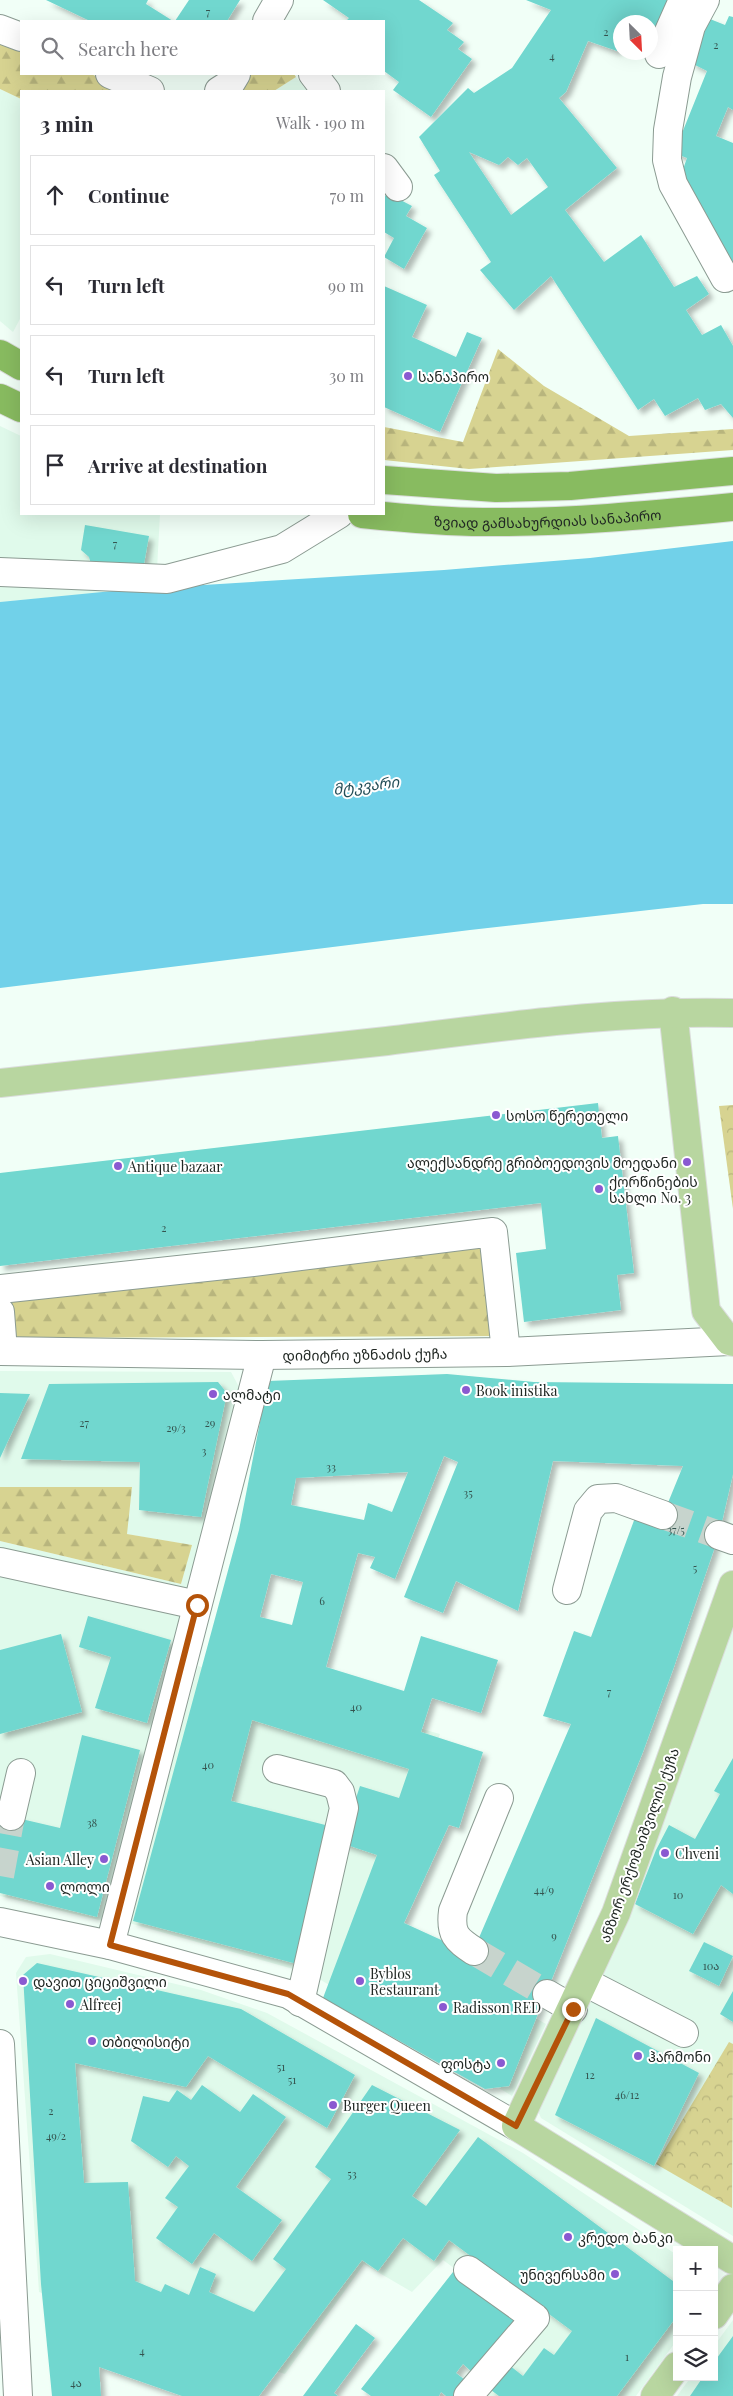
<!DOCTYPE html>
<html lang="en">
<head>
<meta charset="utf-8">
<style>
	:root { --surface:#fff; --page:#f2f2f3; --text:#2b2b33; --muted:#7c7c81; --line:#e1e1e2 }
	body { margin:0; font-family:"Playfair Display","Noto Sans Georgian",serif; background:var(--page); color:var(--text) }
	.controls { position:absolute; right:15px; bottom:15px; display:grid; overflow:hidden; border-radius:0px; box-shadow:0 5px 20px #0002 }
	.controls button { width:45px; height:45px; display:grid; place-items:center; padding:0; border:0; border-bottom:1px solid var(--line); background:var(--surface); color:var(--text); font:25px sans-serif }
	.compass { position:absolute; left:613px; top:15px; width:45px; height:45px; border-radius:50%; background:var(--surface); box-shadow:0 5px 20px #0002; rotate:156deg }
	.stop { position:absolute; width:15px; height:15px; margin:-11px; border:4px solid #b45309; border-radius:50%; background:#fff }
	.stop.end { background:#b45309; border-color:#fff; box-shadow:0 1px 5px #0008 }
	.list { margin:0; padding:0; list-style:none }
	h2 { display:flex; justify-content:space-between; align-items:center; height:65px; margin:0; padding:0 20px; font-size:21px }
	h2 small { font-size:16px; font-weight:400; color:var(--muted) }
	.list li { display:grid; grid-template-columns:32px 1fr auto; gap:15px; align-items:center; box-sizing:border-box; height:80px; margin:0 10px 10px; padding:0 10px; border:1px solid var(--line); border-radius:0px }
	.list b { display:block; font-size:19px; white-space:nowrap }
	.list em { font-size:16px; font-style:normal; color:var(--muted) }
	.icon { flex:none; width:28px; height:28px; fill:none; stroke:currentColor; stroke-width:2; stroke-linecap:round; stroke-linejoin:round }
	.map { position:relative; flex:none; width:733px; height:2396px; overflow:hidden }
	.search { position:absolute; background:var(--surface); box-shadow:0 5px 20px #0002; left:20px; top:20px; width:365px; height:55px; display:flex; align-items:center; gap:12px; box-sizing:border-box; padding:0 18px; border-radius:0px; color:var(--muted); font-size:19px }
	.panel { position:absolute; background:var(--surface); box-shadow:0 5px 20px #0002; left:20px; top:90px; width:365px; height:425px; border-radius:0px }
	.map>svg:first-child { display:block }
	.built { fill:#e0faeb }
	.forest { fill:url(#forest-firs) }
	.park { fill:url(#park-crowns) }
	.water { fill:#71d1e9 }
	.building { fill:#71d7cf; fill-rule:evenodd; filter:url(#shadow) }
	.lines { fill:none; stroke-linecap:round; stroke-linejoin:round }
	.minor-tunnel { stroke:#c7d4cd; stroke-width:28; stroke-dasharray:28 14; stroke-linecap:butt }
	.minor-casing { stroke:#8b9b92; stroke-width:30 }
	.major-casing { stroke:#dbdddc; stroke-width:30 }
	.highway-casing { stroke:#dbdddc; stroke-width:30 }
	.minor { stroke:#fff; stroke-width:28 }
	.major { stroke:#b8d6a0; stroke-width:28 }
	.highway { stroke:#88bb60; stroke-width:28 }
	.route { stroke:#b45309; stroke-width:6 }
	.poi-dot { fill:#8a59d1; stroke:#fff; stroke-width:2 }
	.labels { text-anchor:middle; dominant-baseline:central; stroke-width:4; stroke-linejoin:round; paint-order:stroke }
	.number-label { font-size:11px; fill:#35544f }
	.poi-label { font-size:14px; fill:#212824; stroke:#fff; text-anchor:start }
	.street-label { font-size:14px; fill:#212824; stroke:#fff }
	.water-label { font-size:15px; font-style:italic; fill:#224d57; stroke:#fff }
</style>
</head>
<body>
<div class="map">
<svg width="733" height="2396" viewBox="0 0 733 2396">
	<defs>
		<pattern id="forest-firs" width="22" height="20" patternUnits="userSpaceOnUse" patternTransform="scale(1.25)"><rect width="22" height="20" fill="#d7d391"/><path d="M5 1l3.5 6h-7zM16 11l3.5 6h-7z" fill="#b8b57d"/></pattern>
		<pattern id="park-crowns" width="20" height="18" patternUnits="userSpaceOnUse" patternTransform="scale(1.25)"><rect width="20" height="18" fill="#d7d391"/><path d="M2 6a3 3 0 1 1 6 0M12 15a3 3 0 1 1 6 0" fill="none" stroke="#b8b57d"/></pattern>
		<filter id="shadow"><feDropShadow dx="4.5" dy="4.5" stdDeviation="2.5" flood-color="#0004"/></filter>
	</defs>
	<rect width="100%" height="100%" fill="#f1fff7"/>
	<!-- built -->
	<g class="built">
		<polygon points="296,77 307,91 274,91"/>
		<polygon points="0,89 21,99 21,317 13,332 0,321"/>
		<polygon points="0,426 21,436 21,514 160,514 156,588 0,602"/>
		<polygon points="0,1371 231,1372 239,1387 204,1540 103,1921 0,1896 0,1541 181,1584 191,1545 126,1534 132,1487 0,1487"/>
		<polygon points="733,1616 733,2236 541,2118 538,2111"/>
		<polygon points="198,1666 440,1734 374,1927 546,2024 512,2096 311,1974 129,1923"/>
		<polygon points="50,1954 201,1990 267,2013 523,2153 677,2255 677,2340 636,2396 468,2396 529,2324 443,2260 412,2292 364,2264 285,2374 39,2292 16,1973 26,1957"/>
		<polygon points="733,2320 733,2396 677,2396 691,2377 714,2377 714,2346"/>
	</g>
	<!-- forest -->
	<g class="forest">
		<polygon points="0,44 21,46 21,74 91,74 130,91 21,91 21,99 0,89"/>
		<polygon points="243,74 294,74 296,77 274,91 229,91"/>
		<polygon points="498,349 544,386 629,436 733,429 733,450 469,469 384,460 384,427 463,442"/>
		<polygon points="501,1223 514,1336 0,1338 0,1280"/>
		<polygon points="0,1487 132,1487 127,1534 192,1545 181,1584 0,1541"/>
	</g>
	<!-- park -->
	<g class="park">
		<polygon points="733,1105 733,1209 719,1106"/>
		<polygon points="729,2042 733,2044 732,2208 656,2164"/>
	</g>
	<!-- water -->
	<polygon class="water" points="733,541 733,904 703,904 470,930 0,988 0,602 123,590 444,570 590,558"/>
	<!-- building -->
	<g class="building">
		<polygon points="46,0 148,0 146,4 173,21 90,21"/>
		<polygon points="189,0 240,0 227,21 175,21"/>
		<polygon points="323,0 419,0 453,23 447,30 464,42 458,49 472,59 431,117 393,90 399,82 384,71 384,21 346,21 349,18"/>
		<path d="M526,0h142l-12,41 -6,-2v-17h-30v21l-3,8 -29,-10 -22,51 -7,6 58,70 -52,42 39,52 37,-27 33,52 23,-11 12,18 -23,16 16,25 19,-10 12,21v72l-12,-14 -16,6 -7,-12 -33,18 -11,-17 -16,11 -87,-134 -37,34 -34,-40 11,-8 -57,-87 6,-4 -21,-34 49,-49 6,5 38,-25 39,-58zM469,152l30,13 9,-8 10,8 9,-7 21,29 -37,28z"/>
		<polygon points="729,16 733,17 733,110 728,107 716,136 733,143 733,278 696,222 707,215 681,175 687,158 674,153 707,71 691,63 710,19 725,25"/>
		<polygon points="387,193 412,206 406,216 427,228 404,269 384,257 394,238 384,232 384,198"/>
		<polygon points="384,286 427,305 412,337 456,357 467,332 482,338 440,432 384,407"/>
		<polygon points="85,525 149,536 144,564 91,564 89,557 81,550"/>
		<polygon points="598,1103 602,1138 618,1136 634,1273 617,1275 621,1310 524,1322 516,1253 546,1249 541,1203 0,1266 0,1173"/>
		<path d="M447,1374l87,8 199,2v90l-14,61 -45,132 -31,85 -134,334 -24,3 -162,-91 54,-143 -36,-12 19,-57 39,12 10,-29 -157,-49 -21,81 106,27 -36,137 -168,-44 106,-391 29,-149zM444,1456l14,6 -54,135 39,16 13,-32 62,30 35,-150 130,5 -20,49h-27l-45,122 -17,-6 -31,85 28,8 -99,230 -68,-31 45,-98 10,3 24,-76 -62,-20 11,-34 49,15 17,-53 -77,-24 -17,55 -78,-24 32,-114 17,4 -5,11 25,11zM408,1472l-16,40 -24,-9 -4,17 -73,-15 5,-27zM271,1574l32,8 -11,43 -32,-8z"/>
		<polygon points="218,1382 227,1393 201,1517 139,1510 140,1462 21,1459 49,1384"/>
		<polygon points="0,1393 30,1394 0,1458"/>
		<polygon points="88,1616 171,1640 147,1723 95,1708 111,1657 79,1647"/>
		<polygon points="61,1634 82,1712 0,1734 0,1650"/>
		<polygon points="82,1735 140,1750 97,1917 0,1893 0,1814 60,1828"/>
		<polygon points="733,1758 733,1894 721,1885 693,1934 635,1904 656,1850 669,1825 695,1839 720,1794 714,1791"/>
		<polygon points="704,1942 733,1956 719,1986 689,1971"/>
		<polygon points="37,1963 241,2009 355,2075 327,2128 208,2056 186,2087 75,2063 84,2183 128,2182 135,2281 161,2292 165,2284 189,2295 200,2267 216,2274 209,2292 254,2312 286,2269 273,2259 331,2179 315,2167 372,2085 460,2130 412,2196 426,2206 478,2137 677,2284 677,2316 617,2396 499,2396 491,2390 509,2365 523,2376 544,2348 554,2355 572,2331 449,2240 434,2261 403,2238 378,2271 362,2260 259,2396 182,2396 99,2367 101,2396 52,2396 41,2284 23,1975"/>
		<polygon points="733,1991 733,2022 720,2014"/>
		<polygon points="596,2018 699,2073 654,2166 555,2115"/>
		<polygon points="202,2085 240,2112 253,2094 286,2117 236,2187 282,2220 252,2261 214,2233 192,2264 156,2238 178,2207 165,2198 189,2166 176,2156 168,2167 131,2141 143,2096 169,2102 177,2090 191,2100"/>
		<polygon points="453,2272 515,2320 473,2373 463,2364 456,2373 465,2380 453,2396 446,2396 441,2392 439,2396 371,2396 361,2389"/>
		<polygon points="356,2324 375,2338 334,2393 338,2396 303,2396"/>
		<polygon points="733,2336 733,2396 690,2396 703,2377 714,2377 714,2362"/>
	</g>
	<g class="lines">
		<!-- minor-tunnel -->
		<g class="minor-tunnel">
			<polyline points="663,1515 719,1535"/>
			<polyline points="0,1876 11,1816"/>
			<polyline points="474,1951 547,1994"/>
		</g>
		<!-- minor casing -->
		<g class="minor-casing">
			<g id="minor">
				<polyline points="705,0 691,26 677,77 668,130 667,160 673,184 725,278"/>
				<polyline points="267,21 279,0"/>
				<polyline points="0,29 21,37"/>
				<polyline points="659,54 683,0"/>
				<polyline points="110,74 150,91"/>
				<polyline points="313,74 326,91"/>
				<polyline points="219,91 230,84 236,74"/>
				<polyline points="384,168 398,187"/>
				<polyline points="0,572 167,579 282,549 339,514"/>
				<polyline points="0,1289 253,1262 493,1232 506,1352"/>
				<polyline points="0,1312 3,1351"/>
				<path id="s1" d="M0,1351l262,4 244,-3 223,-11"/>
				<polyline points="719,1535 733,1540"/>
				<polyline points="0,1562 197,1605"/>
				<polyline points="567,1590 588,1511 598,1499 616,1498 663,1515"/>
				<polyline points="277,1769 334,1784 340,1792 344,1808 300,2002"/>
				<polyline points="11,1816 21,1773"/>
				<polyline points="0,1922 110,1945 288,1994 516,2126"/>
				<polyline points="110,1945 262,1355"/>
				<path d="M474,1951c-18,-12 -24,-17 -21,-40l46,-113"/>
				<polyline points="585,1982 684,2033"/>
				<polyline points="547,1994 573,2009"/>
				<polyline points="0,2044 18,2396"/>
				<polyline points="468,2396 535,2318 468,2270"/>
			</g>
		</g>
		<!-- major casing -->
		<g class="major-casing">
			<g id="major">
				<polyline points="673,1011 706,1311 729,1341 733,1342"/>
				<path d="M0,1083c129,-13 258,-27 387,-42 115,-14 230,-31 346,-28"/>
				<polyline points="733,1585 616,1913 516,2126 733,2260"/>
				<polyline points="714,2315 733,2288"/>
				<polyline points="655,2396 677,2366"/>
			</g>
		</g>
		<!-- highway casing -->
		<g class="highway-casing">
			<g id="highway">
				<polyline points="0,354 21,366"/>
				<polyline points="0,398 21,408"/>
				<polyline points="384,480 496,488 570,486 733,471"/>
				<path id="s2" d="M362,514c40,4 81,8 121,8 84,1 167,-7 250,-15"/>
			</g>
		</g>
		<!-- minor -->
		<use href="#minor" class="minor"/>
		<!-- major -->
		<use href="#major" class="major"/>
		<!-- highway -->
		<use href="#highway" class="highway"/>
	</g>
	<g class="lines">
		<!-- route -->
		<polyline class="route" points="197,1605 110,1945 288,1994 516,2126 573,2009"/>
	</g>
	<!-- markers -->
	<g class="poi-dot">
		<circle cx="408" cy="376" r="5"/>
		<circle cx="496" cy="1115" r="5"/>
		<circle cx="687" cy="1162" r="5"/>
		<circle cx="118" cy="1166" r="5"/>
		<circle cx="599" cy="1189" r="5"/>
		<circle cx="466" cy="1390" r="5"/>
		<circle cx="213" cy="1394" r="5"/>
		<circle cx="665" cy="1853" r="5"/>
		<circle cx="104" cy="1859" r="5"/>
		<circle cx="50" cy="1886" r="5"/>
		<circle cx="23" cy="1981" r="5"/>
		<circle cx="360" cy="1981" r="5"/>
		<circle cx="70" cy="2004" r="5"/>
		<circle cx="443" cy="2007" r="5"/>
		<circle cx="92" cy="2041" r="5"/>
		<circle cx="638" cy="2056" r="5"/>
		<circle cx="501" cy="2063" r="5"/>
		<circle cx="333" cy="2105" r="5"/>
		<circle cx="568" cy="2237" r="5"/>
		<circle cx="615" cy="2274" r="5"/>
	</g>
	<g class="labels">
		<!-- number labels -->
		<g class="number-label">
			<text x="208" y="11">7</text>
			<text x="606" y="31">2</text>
			<text x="716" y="44">2</text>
			<text x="552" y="55">4</text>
			<text x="115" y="543">7</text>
			<text x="164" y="1227">2</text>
			<text x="84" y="1422">27</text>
			<text x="210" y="1422">29</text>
			<text x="176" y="1427">29/3</text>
			<text x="204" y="1450">3</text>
			<text x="331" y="1466">33</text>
			<text x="468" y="1492">35</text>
			<text x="676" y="1529">37/5</text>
			<text x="695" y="1567">5</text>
			<text x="322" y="1600">6</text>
			<text x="609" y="1691">7</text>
			<text x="356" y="1706">40</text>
			<text x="208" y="1764">40</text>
			<text x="92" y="1822">38</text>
			<text x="544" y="1889">44/9</text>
			<text x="678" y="1894">10</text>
			<text x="554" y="1935">9</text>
			<text x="711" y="1965">10ა</text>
			<text x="281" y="2066">51</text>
			<text x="590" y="2074">12</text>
			<text x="292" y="2079">51</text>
			<text x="627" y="2094">46/12</text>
			<text x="51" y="2110">2</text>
			<text x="56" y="2135">49/2</text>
			<text x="352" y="2173">53</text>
			<text x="142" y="2350">4</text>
			<text x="627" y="2356">1</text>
			<text x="76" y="2382">4ა</text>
		</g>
		<!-- poi labels -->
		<g class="poi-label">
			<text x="418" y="376">სანაპირო</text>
			<text x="506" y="1115">სოსო წერეთელი</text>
			<text x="677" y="1162" text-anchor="end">ალექსანდრე გრიბოედოვის მოედანი</text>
			<text x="128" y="1166">Antique bazaar</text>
			<text x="609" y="1181">ქორწინების<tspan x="609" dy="16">სახლი No. 3</tspan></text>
			<text x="476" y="1390">Book inistika</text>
			<text x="223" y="1394">ალმატი</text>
			<text x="675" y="1853">Chveni</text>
			<text x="94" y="1859" text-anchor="end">Asian Alley</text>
			<text x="60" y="1886">ლოლი</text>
			<text x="370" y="1973">Byblos<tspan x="370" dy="16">Restaurant</tspan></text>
			<text x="33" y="1981">დავით ციციშვილი</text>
			<text x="80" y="2004">Alfreej</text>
			<text x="453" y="2007">Radisson RED</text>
			<text x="102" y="2041">თბილისიტი</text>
			<text x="648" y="2056">ჰარმონი</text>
			<text x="491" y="2063" text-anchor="end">ფოსტა</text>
			<text x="343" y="2105">Burger Queen</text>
			<text x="578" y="2237">კრედო ბანკი</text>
			<text x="605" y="2274" text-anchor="end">უნივერსამი</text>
		</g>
		<!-- street labels -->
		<g class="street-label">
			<text stroke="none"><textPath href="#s2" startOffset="186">ზვიად გამსახურდიას სანაპირო</textPath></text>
			<text stroke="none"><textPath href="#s1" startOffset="365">დიმიტრი უზნაძის ქუჩა</textPath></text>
			<text transform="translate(639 1845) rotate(-70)">ანზორ ერქომაიშვილის ქუჩა</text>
		</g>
		<!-- water labels -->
		<g class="water-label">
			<text transform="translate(366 785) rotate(-7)">მტკვარი</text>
		</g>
	</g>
</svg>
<div class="controls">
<button>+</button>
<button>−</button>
<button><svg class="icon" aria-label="layers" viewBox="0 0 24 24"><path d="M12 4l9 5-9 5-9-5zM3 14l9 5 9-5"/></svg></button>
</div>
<svg class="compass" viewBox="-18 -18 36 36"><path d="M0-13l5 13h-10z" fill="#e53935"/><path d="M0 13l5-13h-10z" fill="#7c7c81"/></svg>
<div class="stop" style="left:197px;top:1605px"></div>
<div class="stop end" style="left:573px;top:2009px"></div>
<div class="search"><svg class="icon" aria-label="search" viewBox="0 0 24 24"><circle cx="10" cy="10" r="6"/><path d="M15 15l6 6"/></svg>Search here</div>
<section class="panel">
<h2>3 min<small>Walk · 190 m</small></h2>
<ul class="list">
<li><svg class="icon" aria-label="ahead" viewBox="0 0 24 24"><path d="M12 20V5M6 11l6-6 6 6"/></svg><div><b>Continue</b></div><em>70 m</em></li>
<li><svg class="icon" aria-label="left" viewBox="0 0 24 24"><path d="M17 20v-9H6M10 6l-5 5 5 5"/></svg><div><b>Turn left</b></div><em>90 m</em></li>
<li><svg class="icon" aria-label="left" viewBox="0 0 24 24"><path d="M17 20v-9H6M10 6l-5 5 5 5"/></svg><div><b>Turn left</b></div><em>30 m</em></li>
<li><svg class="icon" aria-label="arrive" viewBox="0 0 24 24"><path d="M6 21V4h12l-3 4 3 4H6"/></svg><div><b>Arrive at destination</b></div></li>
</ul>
</section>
</div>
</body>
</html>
